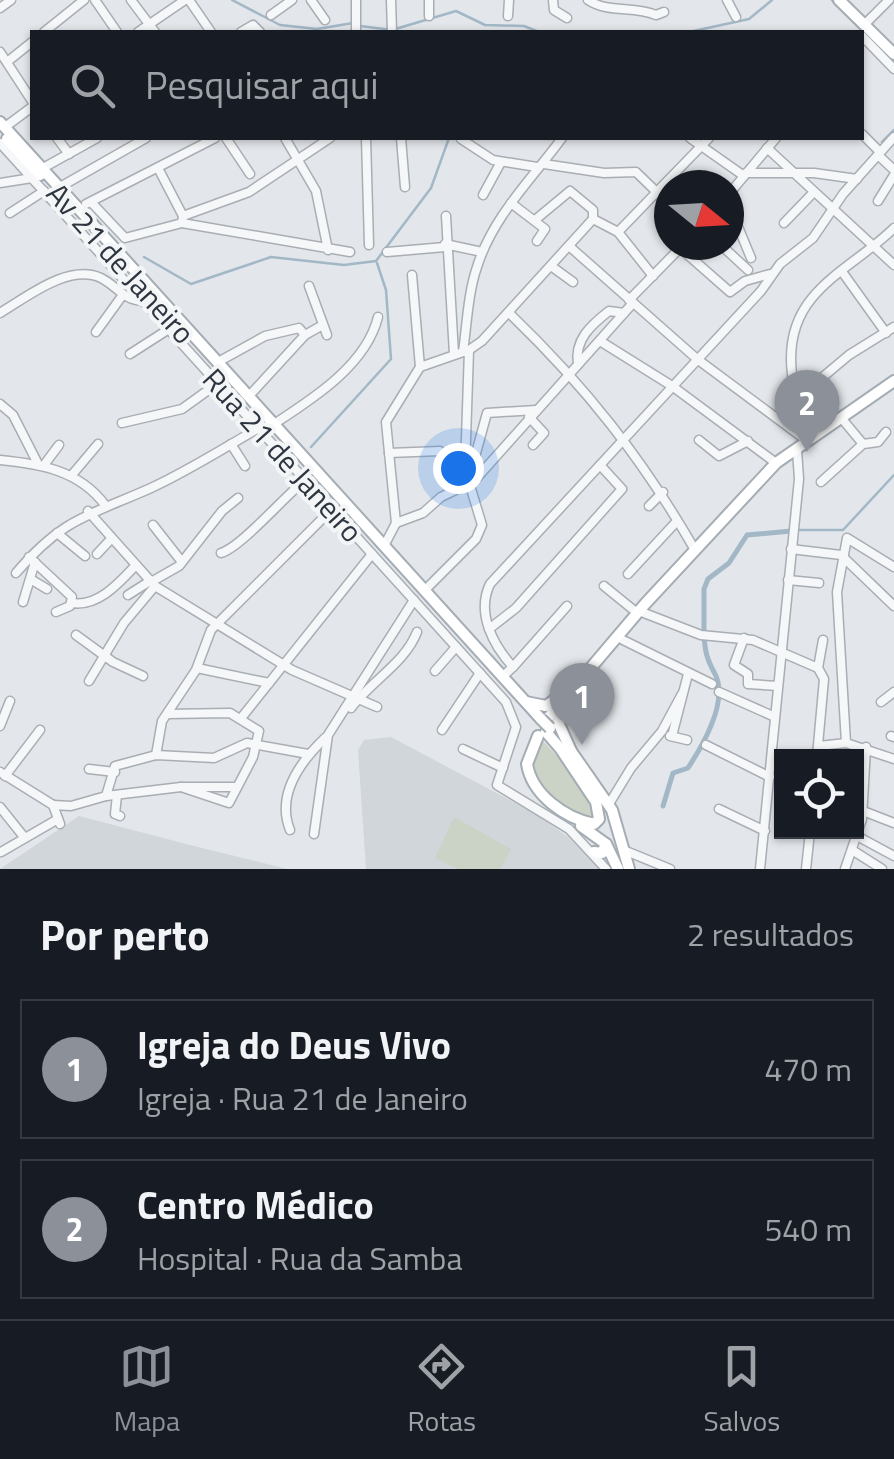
<!DOCTYPE html>
<html lang="pt">
<head>
<meta charset="utf-8">
<style>
	:root { --surface:#171b24; --page:#20242c; --text:#f1f3f6; --muted:#9ea1a6; --line:#363941; --accent:#8c9099 }
	body { margin:0; font-family:"Titillium Web",sans-serif; background:var(--page); color:var(--text) }
	.controls { position:absolute; right:30px; bottom:30px; display:grid; overflow:hidden; border-radius:0px; box-shadow:0 2px 8px #0004 }
	.controls button { width:90px; height:90px; display:grid; place-items:center; padding:0; border:0; border-bottom:2px solid var(--line); background:var(--surface); color:var(--text); font:50px sans-serif }
	.compass { position:absolute; left:654px; top:170px; width:90px; height:90px; border-radius:50%; background:var(--surface); box-shadow:0 2px 8px #0004; rotate:108deg }
	.you { position:absolute; left:458px; top:468px; width:35px; height:35px; margin:-25px; border:8px solid #fff; border-radius:50%; background:#1a73e8; box-shadow:0 0 0 15px #1a73e833 }
	.badge { display:grid; place-items:center; width:65px; height:65px; border-radius:50%; background:var(--accent); color:#fff; font-size:32px; font-weight:700 }
	.pin { position:absolute; translate:-50% -82px; filter:drop-shadow(0 2px 5px #0008) }
	.pin::after { content:''; position:absolute; top:52px; width:35px; height:30px; background:inherit; clip-path:polygon(0 0,100% 0,50% 100%) }
	.list { margin:0; padding:0; list-style:none }
	h2 { display:flex; justify-content:space-between; align-items:center; height:130px; margin:0; padding:0 40px; font-size:42px }
	h2 small { font-size:32px; font-weight:400; color:var(--muted) }
	.list li { display:grid; grid-template-columns:65px 1fr auto; gap:30px; align-items:center; box-sizing:border-box; height:140px; margin:0 20px 20px; padding:0 20px; border:2px solid var(--line); border-radius:0px }
	.list b { display:block; font-size:38px; white-space:nowrap }
	.list p { margin:0; font-size:32px; white-space:nowrap; color:var(--muted) }
	.list em { font-size:32px; font-style:normal; color:var(--muted) }
	.icon { flex:none; width:55px; height:55px; fill:none; stroke:currentColor; stroke-width:2; stroke-linecap:round; stroke-linejoin:round }
	.map { position:relative; flex:none; width:894px; height:869px; overflow:hidden }
	.search { position:absolute; background:var(--surface); box-shadow:0 2px 8px #0004; left:30px; right:30px; top:30px; height:110px; display:flex; align-items:center; gap:25px; box-sizing:border-box; padding:0 35px; border-radius:0px; color:var(--muted); font-size:38px }
	.sheet { height:450px; background:var(--surface) }
	nav { display:flex; justify-content:space-around; align-items:center; box-sizing:border-box; height:140px; border-top:2px solid var(--line); background:var(--surface); font-size:28px; color:var(--muted) }
	nav a { display:grid; justify-items:center; gap:5px }
	nav .on { color:var(--accent) }
	.map>svg:first-child { display:block }
	.built { fill:#d1d6db }
	.green { fill:#cad3c5 }
	.lines { fill:none; stroke-linecap:round; stroke-linejoin:round }
	.stream { stroke:#a2b8c6; stroke-width:2.5 }
	.canal { stroke:#a2b8c6; stroke-width:5 }
	.minor-casing { stroke:#a9aeb4; stroke-width:11 }
	.major-casing { stroke:#a4acb4; stroke-width:14 }
	.minor { stroke:#f5f7f8; stroke-width:8 }
	.major { stroke:#fff; stroke-width:10 }
	.major-bridge-casing { stroke:#a4acb4; stroke-width:14; stroke-linecap:butt }
	.major-bridge { stroke:#fff; stroke-width:10 }
	.labels { text-anchor:middle; dominant-baseline:central; stroke-width:8; stroke-linejoin:round; paint-order:stroke }
	.street-label { font-size:30px; fill:#2d3640; stroke:#f3f5f7 }
</style>
</head>
<body>
<div class="map">
<svg width="894" height="869" viewBox="0 0 894 869">
	<rect width="100%" height="100%" fill="#e3e6ea"/>
	<!-- built -->
	<g class="built">
		<polygon points="391,737 536,814 568,837 600,869 366,869 358,750 364,740"/>
		<polygon points="79,816 190,845 287,869 0,869"/>
	</g>
	<!-- green -->
	<g class="green">
		<path d="M539,737l35,37 22,44c-22,2 -58,-25 -62,-48 -2,-11 2,-22 5,-33z"/>
		<polygon points="454,817 511,849 501,869 458,869 435,858"/>
	</g>
	<g class="lines">
		<!-- stream -->
		<g class="stream">
			<polyline points="232,0 280,25 317,29 353,23"/>
			<polyline points="832,0 858,26"/>
			<polyline points="360,26 392,30 456,11 485,25 524,26 539,32"/>
			<polyline points="689,32 749,19 772,0"/>
			<polyline points="872,41 894,62"/>
			<polyline points="882,142 894,130"/>
			<polyline points="144,257 191,284 271,257 344,265 376,261 431,188 449,138"/>
			<polyline points="311,447 391,359 386,290 377,263"/>
			<polyline points="799,530 843,530 894,475"/>
		</g>
		<!-- canal -->
		<g class="canal">
			<polyline points="704,634 704,589 708,579 729,563 747,535 791,531"/>
			<path d="M663,806l10,-33 15,-5c15,-23 42,-69 26,-96 -7,-13 -9,-20 -10,-37"/>
		</g>
		<!-- minor casing -->
		<g class="minor-casing">
			<g id="minor">
				<polyline points="95,0 117,32"/>
				<polyline points="131,0 155,32"/>
				<polyline points="189,0 211,32"/>
				<polyline points="311,0 325,20"/>
				<polyline points="356,0 356,32"/>
				<polyline points="391,0 392,32"/>
				<polyline points="429,0 429,16"/>
				<polyline points="553,0 554,10 567,18"/>
				<path d="M588,0c21,14 45,5 68,15l8,-3"/>
				<polyline points="727,0 736,17"/>
				<polyline points="0,8 11,0"/>
				<polyline points="271,15 292,0"/>
				<polyline points="508,16 509,0"/>
				<polyline points="867,22 889,0"/>
				<polyline points="44,32 84,0"/>
				<polyline points="138,32 185,0"/>
				<polyline points="241,32 253,25 260,32"/>
				<polyline points="862,36 894,69"/>
				<polyline points="0,52 32,101"/>
				<polyline points="7,62 32,42"/>
				<polyline points="5,127 32,107"/>
				<polyline points="862,134 880,152"/>
				<polyline points="57,138 69,154"/>
				<polyline points="226,138 250,174"/>
				<polyline points="285,138 316,191 328,250"/>
				<polyline points="366,138 369,245"/>
				<polyline points="401,138 405,187"/>
				<polyline points="690,138 744,176"/>
				<polyline points="461,139 493,160 537,167"/>
				<polyline points="0,143 506,702 516,727 497,785 569,829 606,869"/>
				<polyline points="767,148 894,265"/>
				<polyline points="878,155 894,170"/>
				<polyline points="544,164 604,173 636,172 669,204"/>
				<polyline points="43,168 97,138"/>
				<polyline points="158,168 183,216"/>
				<polyline points="746,173 814,173 857,179"/>
				<polyline points="0,183 32,178"/>
				<polyline points="60,187 146,138"/>
				<polyline points="729,194 776,138"/>
				<polyline points="483,195 501,162"/>
				<polyline points="878,201 894,175"/>
				<polyline points="91,202 125,238 182,223 183,216 249,192 330,138"/>
				<polyline points="511,203 545,229 537,241"/>
				<polyline points="86,204 215,138"/>
				<polyline points="729,205 751,258"/>
				<polyline points="10,213 44,191"/>
				<polyline points="446,216 454,354"/>
				<polyline points="535,220 570,191 593,210 593,219"/>
				<polyline points="182,223 350,252"/>
				<polyline points="784,223 812,194"/>
				<polyline points="618,232 653,276"/>
				<polyline points="445,244 482,252"/>
				<polyline points="721,245 748,270"/>
				<polyline points="569,246 697,359 806,440"/>
				<polyline points="680,248 730,292 745,281 770,274"/>
				<polyline points="387,252 445,247"/>
				<polyline points="551,266 573,282"/>
				<polyline points="843,273 886,333"/>
				<polyline points="412,275 420,367"/>
				<polyline points="309,286 327,335"/>
				<polyline points="629,300 682,246"/>
				<path d="M0,313c27,-16 69,-50 101,-35 16,8 21,21 41,23"/>
				<path d="M509,313c77,74 133,145 186,237"/>
				<polyline points="96,332 122,296"/>
				<polyline points="600,341 672,386 776,463"/>
				<path d="M463,352c4,-28 5,-59 14,-85 16,-51 55,-88 85,-129"/>
				<polyline points="130,354 169,329"/>
				<polyline points="218,362 265,336 299,328 305,335 321,326"/>
				<path d="M578,364c-4,-24 13,-39 31,-53l15,2"/>
				<polyline points="249,396 305,335"/>
				<polyline points="799,397 849,355 894,327"/>
				<polyline points="0,404 13,415 37,462"/>
				<polyline points="529,417 544,433 533,445"/>
				<polyline points="843,420 863,444"/>
				<polyline points="122,423 182,409 218,383"/>
				<path d="M274,424c40,-26 92,-59 104,-107"/>
				<path d="M811,437c-20,-44 -33,-98 1,-139 21,-26 57,-45 82,-70"/>
				<polyline points="699,440 719,456 748,441"/>
				<polyline points="231,444 245,466"/>
				<polyline points="389,453 440,451 452,469 466,471"/>
				<path d="M0,460c40,4 79,10 105,45"/>
				<polyline points="44,465 59,445"/>
				<polyline points="470,475 487,413 536,410"/>
				<polyline points="71,476 98,444"/>
				<polyline points="821,482 863,444 878,442 886,432"/>
				<polyline points="649,506 663,492"/>
				<polyline points="88,511 155,586 292,670 377,707"/>
				<polyline points="396,523 423,513 441,497 474,481 633,303"/>
				<polyline points="153,525 182,562"/>
				<polyline points="57,533 85,556"/>
				<polyline points="384,546 396,523 386,422 420,367 469,350 482,341 593,219 618,232 709,138"/>
				<polyline points="791,549 841,555 894,606"/>
				<path d="M221,553c20,-6 63,-56 84,-73"/>
				<polyline points="97,554 111,539"/>
				<polyline points="29,557 72,597 70,606 56,612"/>
				<path d="M16,573c47,-55 72,-57 135,-85 37,-17 73,-40 108,-60"/>
				<polyline points="628,574 677,521"/>
				<polyline points="32,580 47,589"/>
				<polyline points="788,580 819,583"/>
				<polyline points="151,582 179,566 222,511 238,498"/>
				<polyline points="604,586 636,612"/>
				<polyline points="425,590 476,539 482,525 465,469 469,350"/>
				<polyline points="128,595 150,581"/>
				<polyline points="23,602 35,562"/>
				<path d="M72,603c26,4 47,-20 63,-37"/>
				<polyline points="644,613 701,635 753,640 818,668"/>
				<polyline points="489,629 516,608 622,489 600,465"/>
				<polyline points="76,635 113,662 143,676"/>
				<polyline points="744,638 734,665 748,674 748,684 778,686"/>
				<polyline points="623,640 712,684"/>
				<polyline points="513,667 567,606"/>
				<polyline points="197,668 269,683"/>
				<polyline points="435,671 456,647"/>
				<path d="M503,676l10,-9c-20,-22 -37,-54 -23,-83l271,-293 19,-27 33,-26 30,-44 51,-57"/>
				<polyline points="89,681 124,623 155,586"/>
				<polyline points="719,692 775,717"/>
				<polyline points="881,702 894,692"/>
				<path d="M351,708c20,-27 54,-45 66,-76"/>
				<polyline points="168,714 230,713 259,731 253,757 229,803 181,787"/>
				<polyline points="242,717 372,554"/>
				<polyline points="0,726 10,701"/>
				<polyline points="442,730 480,673"/>
				<polyline points="670,736 687,740"/>
				<polyline points="672,736 688,674"/>
				<polyline points="891,736 894,737"/>
				<polyline points="846,743 894,759"/>
				<polyline points="706,745 770,777"/>
				<polyline points="819,746 846,743 837,592 847,538 894,567"/>
				<polyline points="463,749 503,768"/>
				<polyline points="156,755 162,721 196,670 211,630 332,509"/>
				<polyline points="817,756 824,679 818,668 823,640"/>
				<polyline points="89,769 115,772"/>
				<polyline points="0,772 53,805 60,824"/>
				<polyline points="5,776 40,730"/>
				<polyline points="117,795 115,814 120,816"/>
				<polyline points="106,796 181,787 237,787"/>
				<polyline points="609,804 631,768 662,731 682,694"/>
				<polyline points="53,805 71,806 106,796 115,766 156,755 214,758 247,743 308,754"/>
				<polyline points="0,807 24,837"/>
				<polyline points="719,809 765,831"/>
				<polyline points="863,811 894,823"/>
				<path d="M290,830c-14,-35 10,-68 35,-92"/>
				<polyline points="314,834 328,735 414,600"/>
				<polyline points="857,836 894,856"/>
				<polyline points="852,850 882,869"/>
				<polyline points="626,851 670,869"/>
				<polyline points="1,852 58,819"/>
				<polyline points="760,869 799,479 797,450"/>
				<polyline points="806,869 810,832"/>
				<polyline points="845,869 862,819 866,747"/>
			</g>
		</g>
		<!-- major casing -->
		<g class="major-casing">
			<g id="major">
				<polyline points="839,0 894,54"/>
				<polyline points="0,122 541,719"/>
				<polyline points="7,139 40,175"/>
				<polyline points="526,702 546,706 560,696"/>
				<polyline points="549,717 645,604 776,463 894,381"/>
				<polyline points="546,732 565,754"/>
				<path d="M538,736l-11,28c5,31 38,54 67,60l5,-5 -3,-17 -34,-51"/>
				<polyline points="571,751 612,810 629,869"/>
				<polyline points="572,753 558,722 578,694"/>
				<polyline points="581,826 606,844 618,869"/>
				<polyline points="594,852 602,853 606,844"/>
			</g>
		</g>
		<!-- minor -->
		<use href="#minor" class="minor"/>
		<!-- major -->
		<use href="#major" class="major"/>
		<!-- major-bridge casing -->
		<g class="major-bridge-casing">
			<polyline id="major-bridge" points="541,719 550,728"/>
		</g>
		<!-- major-bridge -->
		<use href="#major-bridge" class="major-bridge"/>
	</g>
	<g class="labels">
		<!-- street labels -->
		<g class="street-label">
			<text transform="translate(121 263) rotate(48)">Av 21 de Janeiro</text>
			<text transform="translate(283 455) rotate(48)">Rua 21 de Janeiro</text>
		</g>
	</g>
</svg>
<div class="controls">
<button><svg class="icon" aria-label="locate" viewBox="0 0 24 24"><circle cx="12" cy="12" r="6"/><path d="M12 2v4M12 18v4M2 12h4M18 12h4"/></svg></button>
</div>
<svg class="compass" viewBox="-18 -18 36 36"><path d="M0-13l5 13h-10z" fill="#e53935"/><path d="M0 13l5-13h-10z" fill="#9ea1a6"/></svg>
<div class="you"></div>
<div class="pin badge" style="left:582px;top:745px">1</div>
<div class="pin badge" style="left:807px;top:452px">2</div>
<div class="search"><svg class="icon" aria-label="search" viewBox="0 0 24 24"><circle cx="10" cy="10" r="6"/><path d="M15 15l6 6"/></svg>Pesquisar aqui</div>
</div>
<section class="sheet">
<h2>Por perto<small>2 resultados</small></h2>
<ul class="list">
<li><span class="badge">1</span><div><b>Igreja do Deus Vivo</b><p>Igreja · Rua 21 de Janeiro</p></div><em>470 m</em></li>
<li><span class="badge">2</span><div><b>Centro Médico</b><p>Hospital · Rua da Samba</p></div><em>540 m</em></li>
</ul>
</section>
<nav>
<a class="on"><svg class="icon" aria-label="map" viewBox="0 0 24 24"><path d="M3 6l6-2 6 2 6-2v14l-6 2-6-2-6 2zM9 4v14M15 6v14"/></svg>Mapa</a>
<a><svg class="icon" aria-label="directions" viewBox="0 0 24 24"><path d="M12 3l9 9-9 9-9-9zM9 14v-3h6M13 9l2 2-2 2"/></svg>Rotas</a>
<a><svg class="icon" aria-label="saved" viewBox="0 0 24 24"><path d="M7 4h10v16l-5-4-5 4z"/></svg>Salvos</a>
</nav>
</body>
</html>
